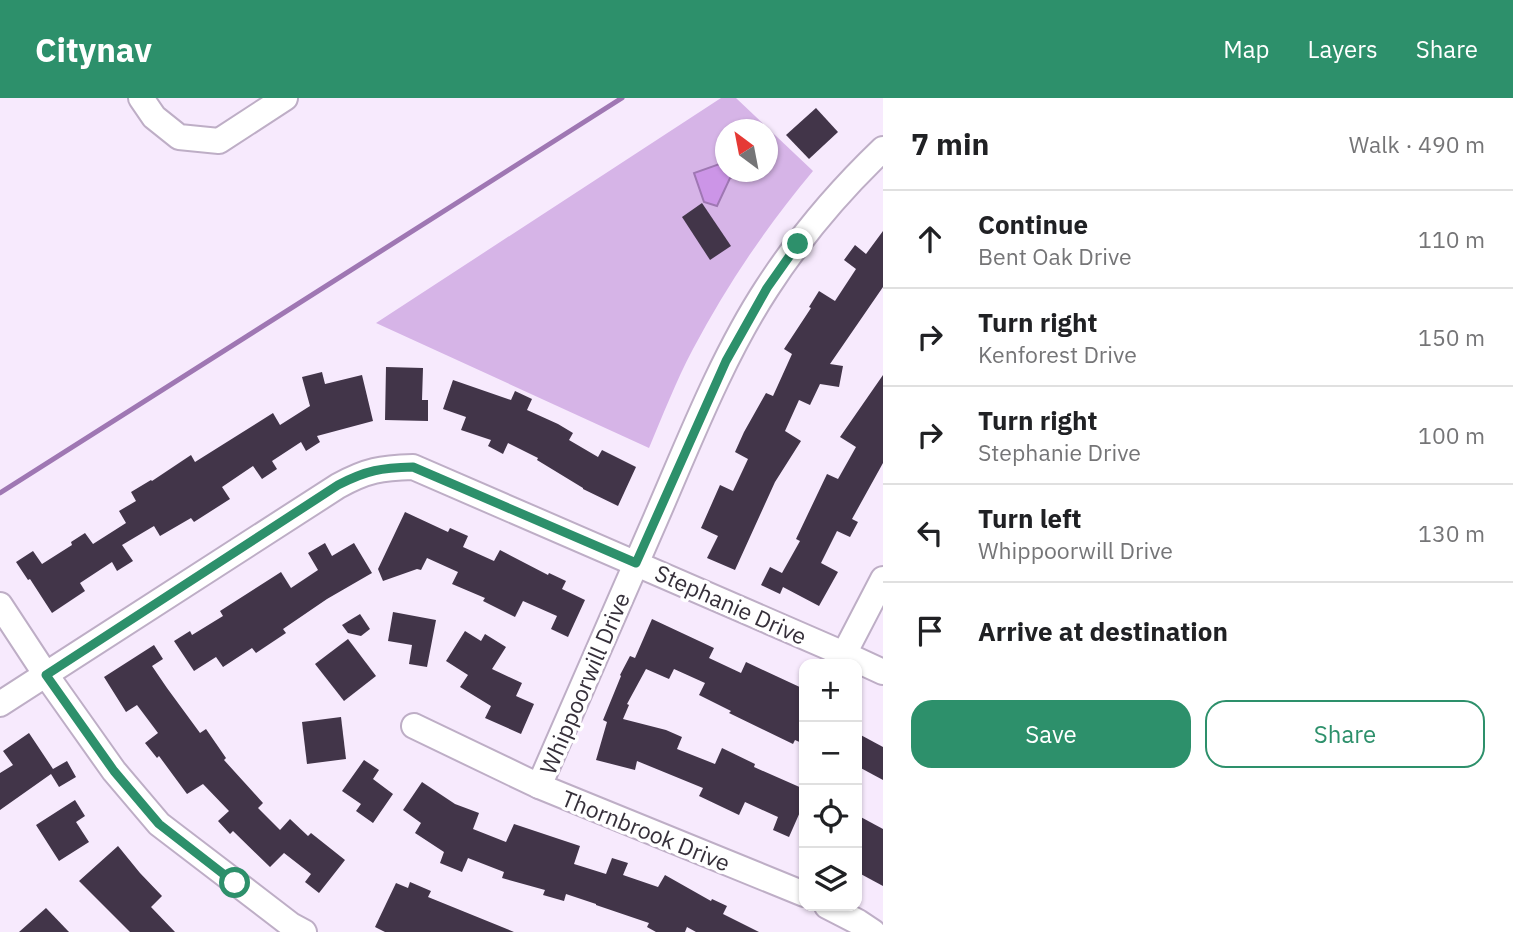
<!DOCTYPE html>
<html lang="en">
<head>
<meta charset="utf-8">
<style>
	:root { --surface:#fff; --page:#f2f2f2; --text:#202124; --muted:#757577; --line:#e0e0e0; --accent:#2d906b }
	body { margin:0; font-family:"IBM Plex Sans",sans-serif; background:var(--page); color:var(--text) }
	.controls { position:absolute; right:21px; bottom:21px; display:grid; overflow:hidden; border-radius:14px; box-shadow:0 2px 5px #0004 }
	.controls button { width:63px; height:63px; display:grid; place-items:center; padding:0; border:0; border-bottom:2px solid var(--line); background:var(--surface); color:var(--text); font:35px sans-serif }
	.compass { position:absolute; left:715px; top:21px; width:63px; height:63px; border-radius:50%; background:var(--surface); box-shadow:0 2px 5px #0004; rotate:328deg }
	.stop { position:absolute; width:21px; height:21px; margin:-16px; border:5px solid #2d906b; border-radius:50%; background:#fff }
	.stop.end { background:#2d906b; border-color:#fff; box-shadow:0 2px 7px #0008 }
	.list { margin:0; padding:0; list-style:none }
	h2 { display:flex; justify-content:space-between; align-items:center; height:91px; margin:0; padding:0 28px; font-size:30px }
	h2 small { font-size:23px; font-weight:400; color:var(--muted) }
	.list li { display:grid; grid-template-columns:46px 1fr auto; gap:21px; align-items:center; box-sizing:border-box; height:98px; padding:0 28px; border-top:2px solid var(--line) }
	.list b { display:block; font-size:26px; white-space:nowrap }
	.list p { margin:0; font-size:23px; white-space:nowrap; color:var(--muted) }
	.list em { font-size:23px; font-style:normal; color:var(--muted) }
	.actions { display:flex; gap:14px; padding:21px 28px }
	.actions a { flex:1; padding:16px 0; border:2px solid var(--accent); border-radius:21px; text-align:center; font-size:24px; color:var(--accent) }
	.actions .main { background:var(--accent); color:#fff }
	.icon { flex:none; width:38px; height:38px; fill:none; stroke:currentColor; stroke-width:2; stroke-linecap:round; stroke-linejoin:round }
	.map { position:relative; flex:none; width:883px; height:834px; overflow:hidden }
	header { display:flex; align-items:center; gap:42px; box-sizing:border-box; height:98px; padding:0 35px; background:var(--accent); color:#fff }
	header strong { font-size:33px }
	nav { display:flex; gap:38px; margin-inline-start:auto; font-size:24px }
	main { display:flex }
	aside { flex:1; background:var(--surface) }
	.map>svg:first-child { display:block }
	.green { fill:#d6b4e7; fill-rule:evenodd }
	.water { fill:#cc95e7; stroke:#9f77b3; stroke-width:2 }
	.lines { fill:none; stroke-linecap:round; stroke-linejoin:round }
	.stream { stroke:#9f77b3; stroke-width:5 }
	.building { fill:#423549 }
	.minor-casing { stroke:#beaec6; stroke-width:28 }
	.minor { stroke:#fff; stroke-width:24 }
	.route { stroke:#2d906b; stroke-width:9 }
	.labels { text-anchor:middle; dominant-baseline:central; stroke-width:7; stroke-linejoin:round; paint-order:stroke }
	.street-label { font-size:23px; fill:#36303a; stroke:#fff }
</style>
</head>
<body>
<header>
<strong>Citynav</strong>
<nav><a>Map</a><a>Layers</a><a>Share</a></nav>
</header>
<main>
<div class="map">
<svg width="883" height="834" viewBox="0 0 883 834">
	<rect width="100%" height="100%" fill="#f7eafd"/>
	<!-- green -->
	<path class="green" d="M721,0h15l77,73c-47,56 -86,114 -120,178 -17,32 -30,66 -44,99l-273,-125zM726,32h42v42h-42z"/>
	<!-- water -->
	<polygon class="water" points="725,64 726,74 745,74 746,75 730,80 717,108 704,104 694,75"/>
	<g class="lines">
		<!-- stream -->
		<polyline class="stream" points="0,395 622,0"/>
	</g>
	<!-- building -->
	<g class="building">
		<polygon points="816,10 838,34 809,61 786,37"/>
		<polygon points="702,105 731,148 710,162 682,119"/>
		<polygon points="883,133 883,189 830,266 843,268 839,289 820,286 810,307 799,302 785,333 801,343 775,384 735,472 707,460 718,438 701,430 720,387 733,393 748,361 735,354 744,334 766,295 773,298 792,256 784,251 811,210 809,209 819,193 835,203 856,171 844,162 855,147 866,156"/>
		<polygon points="386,269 423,270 422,302 428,302 428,323 385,322"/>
		<polygon points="322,274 325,286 362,277 373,323 317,338 320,344 306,353 301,344 272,363 277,371 262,381 253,368 222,389 230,401 194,424 191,420 160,438 154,428 122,447 133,463 117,473 112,464 80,485 85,493 52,515 30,481 28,482 16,464 33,453 42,466 72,447 71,444 85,435 93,446 126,425 119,413 136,403 131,394 151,382 152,383 191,357 195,364 273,315 280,327 310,308 302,279"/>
		<polygon points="883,277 883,365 852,421 858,424 850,439 837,433 821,465 838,474 819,508 783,489 780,496 761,487 770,469 782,475 800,443 796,441 827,376 838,381 856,349 840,339"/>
		<polygon points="453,282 511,302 515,293 532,301 527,312 558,326 573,335 569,342 598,359 602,352 636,369 618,408 583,391 583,390 537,362 538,360 508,345 503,356 488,348 491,342 461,332 466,319 443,311"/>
		<polygon points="405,414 448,434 450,430 468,438 463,449 494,463 500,452 548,477 549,475 566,483 562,491 585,502 568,539 551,531 557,518 523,503 515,519 483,503 485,500 452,486 458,474 427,460 421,472 417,471 383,483 378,471"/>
		<polygon points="325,445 332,458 354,445 372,475 327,501 283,531 286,535 256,555 252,550 223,569 216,559 194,573 174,543 190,533 192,537 223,518 220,513 281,474 291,490 318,472 308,455"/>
		<polygon points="393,514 436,522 427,569 409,566 412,547 388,543"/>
		<polygon points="360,516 370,531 361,538 348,535 342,527"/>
		<polygon points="652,521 714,550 709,560 741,575 746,564 804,591 804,646 795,642 793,646 729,615 731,613 699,597 705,585 674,571 669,581 646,571 627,606 629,607 623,621 666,632 682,639 677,651 715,666 722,650 755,666 754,669 804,691 804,705 789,739 773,732 778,719 745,704 739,717 699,698 703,690 637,663 635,672 596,662 607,624 603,622 621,578 620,577 630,558 635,560"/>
		<polygon points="465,533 481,543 485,536 506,549 492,571 522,585 516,598 534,606 521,636 485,620 491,608 460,589 468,577 446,563"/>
		<polygon points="348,541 376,578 344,603 315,566"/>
		<polygon points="154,547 163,561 152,568 167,590 200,635 206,631 226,660 224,662 263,705 258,710 280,732 290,721 308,738 311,735 345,762 319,795 305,784 311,776 284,755 270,769 233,733 230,736 218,723 229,713 203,686 187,696 159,658 157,660 145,645 158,635 137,607 126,614 104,579"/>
		<polygon points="341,619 346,661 307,666 302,624"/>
		<polygon points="29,635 53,671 67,663 76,679 59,689 51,676 0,712 0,675 13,667 3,653"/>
		<polygon points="857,635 883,649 883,682 857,668"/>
		<polygon points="364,662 379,672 373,681 393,696 373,725 356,713 361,706 342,693"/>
		<polygon points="422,684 455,706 479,715 473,731 506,744 514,726 580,748 574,766 606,776 612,760 628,765 623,777 658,789 665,777 711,803 712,801 727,808 723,816 759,834 696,834 687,829 685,834 656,834 647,829 649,825 596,807 596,806 566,796 564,803 543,797 545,792 502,780 504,774 468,760 462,774 440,765 444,754 415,735 421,725 403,712"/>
		<polygon points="75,702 85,718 76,724 89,744 59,763 36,727"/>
		<polygon points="857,717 883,731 883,788 857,774"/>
		<polygon points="118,748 140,775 162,798 151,809 175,834 130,834 79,783"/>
		<polygon points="410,784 431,793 428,799 514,834 385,834 375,829 396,785 408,790"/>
		<polygon points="46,810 69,834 19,834"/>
	</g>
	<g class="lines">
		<!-- minor casing -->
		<g class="minor-casing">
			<g id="minor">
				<polyline points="141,0 154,19 179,39 219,43 285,0"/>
				<polyline points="0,507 46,577 114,673 159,726 291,827 304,834"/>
				<polyline points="844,556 883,481"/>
				<path d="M0,606l338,-218c29,-16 43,-18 75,-19l431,187 39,18"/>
				<polyline points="414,628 539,688 804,796"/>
				<path d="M539,688c39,-89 78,-179 117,-268 33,-76 66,-161 111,-230 33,-51 72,-97 116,-139"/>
				<polyline points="827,808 858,824 873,834"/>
			</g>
		</g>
		<!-- minor -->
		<use href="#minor" class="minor"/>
	</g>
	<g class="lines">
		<!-- route -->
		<path class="route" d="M235,785l-76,-59 -45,-53 -68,-96 292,-190c29,-15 43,-17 75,-18l223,96 90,-202 41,-73 31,-44"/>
	</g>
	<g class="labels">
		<!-- street labels -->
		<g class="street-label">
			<text transform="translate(731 506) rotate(24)">Stephanie Drive</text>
			<text transform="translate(584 585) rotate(-67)">Whippoorwill Drive</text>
			<text transform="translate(646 732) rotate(22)">Thornbrook Drive</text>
		</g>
	</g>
</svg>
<div class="controls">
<button>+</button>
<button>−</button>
<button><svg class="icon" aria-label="locate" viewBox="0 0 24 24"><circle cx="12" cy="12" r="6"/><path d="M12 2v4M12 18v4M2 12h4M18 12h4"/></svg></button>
<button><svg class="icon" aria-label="layers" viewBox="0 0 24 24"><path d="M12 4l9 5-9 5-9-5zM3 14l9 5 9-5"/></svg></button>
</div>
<svg class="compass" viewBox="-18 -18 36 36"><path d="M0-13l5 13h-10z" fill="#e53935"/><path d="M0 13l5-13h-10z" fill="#757577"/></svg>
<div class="stop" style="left:235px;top:785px"></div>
<div class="stop end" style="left:798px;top:146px"></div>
</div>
<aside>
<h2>7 min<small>Walk · 490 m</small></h2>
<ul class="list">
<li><svg class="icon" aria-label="ahead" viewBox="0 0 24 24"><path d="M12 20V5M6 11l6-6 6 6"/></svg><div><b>Continue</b><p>Bent Oak Drive</p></div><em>110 m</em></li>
<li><svg class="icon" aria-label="right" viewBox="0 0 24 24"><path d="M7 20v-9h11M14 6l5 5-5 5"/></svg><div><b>Turn right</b><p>Kenforest Drive</p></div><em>150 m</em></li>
<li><svg class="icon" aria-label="right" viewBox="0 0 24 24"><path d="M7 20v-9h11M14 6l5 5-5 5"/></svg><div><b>Turn right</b><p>Stephanie Drive</p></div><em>100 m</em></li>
<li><svg class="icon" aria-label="left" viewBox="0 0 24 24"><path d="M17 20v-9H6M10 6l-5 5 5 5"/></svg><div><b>Turn left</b><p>Whippoorwill Drive</p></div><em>130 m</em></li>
<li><svg class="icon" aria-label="arrive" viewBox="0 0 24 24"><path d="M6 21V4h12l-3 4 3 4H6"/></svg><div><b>Arrive at destination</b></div></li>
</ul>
<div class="actions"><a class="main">Save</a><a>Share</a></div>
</aside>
</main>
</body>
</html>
